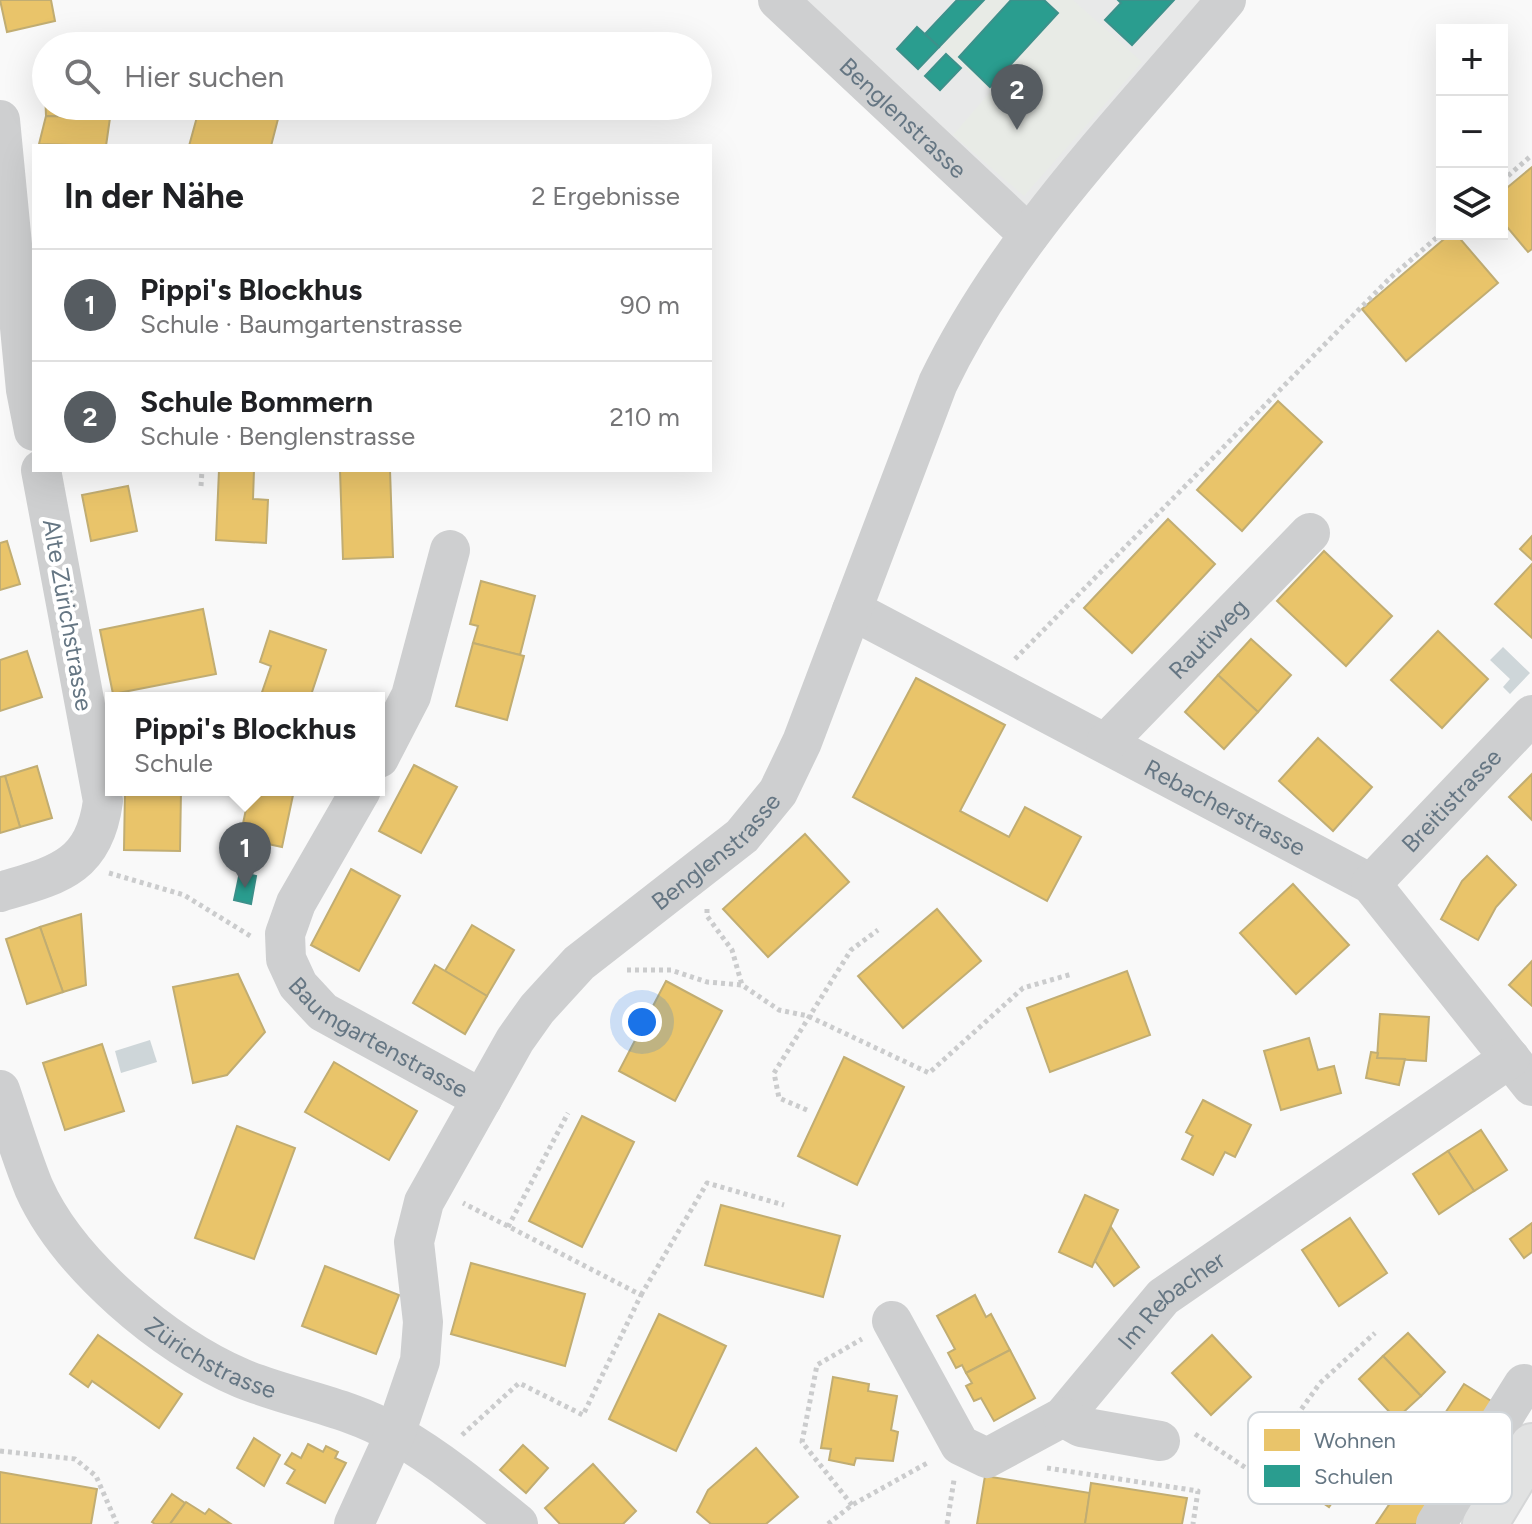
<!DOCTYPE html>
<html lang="de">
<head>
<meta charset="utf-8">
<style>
	:root { --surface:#fff; --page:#f2f2f2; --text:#202124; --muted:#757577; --line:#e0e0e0; --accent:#565c61 }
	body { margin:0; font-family:Figtree,sans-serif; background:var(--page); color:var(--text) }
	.controls { position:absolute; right:24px; top:24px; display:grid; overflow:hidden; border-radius:0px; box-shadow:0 8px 32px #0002 }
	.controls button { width:72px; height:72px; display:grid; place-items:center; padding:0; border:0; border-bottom:2px solid var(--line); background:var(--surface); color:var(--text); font:40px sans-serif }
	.you { position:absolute; left:642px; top:1022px; width:28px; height:28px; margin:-20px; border:6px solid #fff; border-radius:50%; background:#1a73e8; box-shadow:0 0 0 12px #1a73e833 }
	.badge { display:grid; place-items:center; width:52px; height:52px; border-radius:50%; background:var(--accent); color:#fff; font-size:26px; font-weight:700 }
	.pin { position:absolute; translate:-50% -66px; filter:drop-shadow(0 2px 4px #0008) }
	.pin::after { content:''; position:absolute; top:42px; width:28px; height:24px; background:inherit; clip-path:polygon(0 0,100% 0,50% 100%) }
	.popup { position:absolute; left:105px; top:692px; width:280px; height:104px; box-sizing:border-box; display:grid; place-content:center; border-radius:0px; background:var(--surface); filter:drop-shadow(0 2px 6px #0005); font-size:26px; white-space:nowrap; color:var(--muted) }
	.popup b { font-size:30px; color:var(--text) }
	.popup::after { content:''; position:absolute; left:50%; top:100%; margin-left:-16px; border:16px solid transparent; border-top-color:var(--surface) }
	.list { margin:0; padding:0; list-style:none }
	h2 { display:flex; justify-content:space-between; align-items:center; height:104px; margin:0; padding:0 32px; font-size:34px }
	h2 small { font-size:26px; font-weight:400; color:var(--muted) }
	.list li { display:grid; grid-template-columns:52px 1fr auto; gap:24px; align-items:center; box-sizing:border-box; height:112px; padding:0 32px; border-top:2px solid var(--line) }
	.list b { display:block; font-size:30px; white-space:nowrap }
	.list p { margin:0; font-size:26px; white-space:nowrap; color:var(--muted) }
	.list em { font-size:26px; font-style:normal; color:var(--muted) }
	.icon { flex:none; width:44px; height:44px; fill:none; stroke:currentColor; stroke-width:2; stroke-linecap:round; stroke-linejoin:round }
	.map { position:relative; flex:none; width:1532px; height:1524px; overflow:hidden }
	.search { position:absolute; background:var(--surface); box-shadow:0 8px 32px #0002; left:32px; top:32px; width:680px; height:88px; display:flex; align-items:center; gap:20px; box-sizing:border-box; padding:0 28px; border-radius:44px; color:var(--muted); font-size:30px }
	.panel { position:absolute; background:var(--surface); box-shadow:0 8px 32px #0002; left:32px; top:144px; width:680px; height:328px; border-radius:0px }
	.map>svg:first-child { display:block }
	.built { fill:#e8e9e9 }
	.green { fill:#e8ebe6 }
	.water { fill:#ced6d9 }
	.homes { fill:#e9c46a; stroke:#c1ad72; stroke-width:2 }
	.schools { fill:#2a9d8f; stroke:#3c918b; stroke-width:2 }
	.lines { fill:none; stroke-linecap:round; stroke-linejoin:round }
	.major-casing { stroke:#d5d6d7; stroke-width:48 }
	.path { stroke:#cbcccd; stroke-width:5; stroke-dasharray:4 4; stroke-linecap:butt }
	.minor { stroke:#cecfd0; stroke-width:40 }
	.major { stroke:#e1e2e2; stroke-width:44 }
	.labels { text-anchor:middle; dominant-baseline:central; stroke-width:8; stroke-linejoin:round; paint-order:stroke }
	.street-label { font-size:24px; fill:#657683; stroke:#fff }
	.key { fill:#fff; stroke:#d1d6da; stroke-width:2 }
	.key-label { font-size:22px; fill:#657683 }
</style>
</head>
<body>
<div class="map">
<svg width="1532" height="1524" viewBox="0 0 1532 1524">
	<rect width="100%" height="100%" fill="#f9f9f9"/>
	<!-- built -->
	<polygon class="built" points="778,0 1226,0 1029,235"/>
	<!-- green -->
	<polygon class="green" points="984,0 1073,0 1142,62 1024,196 953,135 991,91 939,47"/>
	<!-- water -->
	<g class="water">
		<polygon points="1503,647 1530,673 1510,694 1503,687 1510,679 1490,660"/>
		<polygon points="150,1040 157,1062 121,1073 115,1051"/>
	</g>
	<!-- homes -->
	<g class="homes">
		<polygon points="0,0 51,0 55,21 7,32"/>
		<polygon points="45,91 46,106 110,106 110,118 46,116"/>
		<polygon points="200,106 231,106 278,119 271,146 189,146"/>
		<polygon points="46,116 110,118 106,146 39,144"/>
		<polygon points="1532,167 1532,249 1528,252 1502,221 1502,192"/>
		<polygon points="1450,234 1456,234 1498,283 1406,361 1362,309"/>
		<polygon points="1278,401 1322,442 1242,531 1197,490"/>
		<polygon points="219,470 254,470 253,499 268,500 266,543 216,540"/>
		<polygon points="340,470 390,470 393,557 343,559"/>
		<polygon points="128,486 137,531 91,541 82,495"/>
		<polygon points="1168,519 1215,564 1132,653 1084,608"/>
		<polygon points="1532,536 1532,560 1520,549"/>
		<polygon points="7,541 20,584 0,590 0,543"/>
		<polygon points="1324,551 1392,616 1346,666 1277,601"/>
		<polygon points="1532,564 1532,638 1495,604"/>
		<polygon points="481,581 535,596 520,655 473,643 478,626 470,624"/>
		<polygon points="203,609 216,674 113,694 100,630"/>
		<polygon points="270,631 326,650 310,698 260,698 271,666 260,662"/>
		<polygon points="1438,631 1488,679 1442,728 1391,680"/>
		<polygon points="1251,639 1291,675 1258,712 1218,675"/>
		<polygon points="473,643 524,656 507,720 456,706"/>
		<polygon points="27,651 42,697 0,711 0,660"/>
		<polygon points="1218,675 1258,712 1224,749 1185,712"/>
		<polygon points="916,678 1005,725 960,811 1009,837 1025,807 1081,837 1047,901 853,797"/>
		<polygon points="1318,738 1372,787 1333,831 1279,781"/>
		<polygon points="414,765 457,787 421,853 379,831"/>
		<polygon points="37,766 52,818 20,827 5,776"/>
		<polygon points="1532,774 1532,820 1509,797"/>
		<polygon points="5,776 20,827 0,833 0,777"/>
		<polygon points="125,790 181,790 180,851 124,850"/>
		<polygon points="250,790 293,795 282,847 240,838"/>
		<polygon points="805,834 849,882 768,957 723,909"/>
		<polygon points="1487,856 1516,885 1496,907 1478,940 1441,919 1462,881"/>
		<polygon points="351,869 400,896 359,971 311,945"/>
		<polygon points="1293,884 1349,945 1296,994 1240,933"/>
		<polygon points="937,909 981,961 903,1028 858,976"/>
		<polygon points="81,914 86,985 63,992 40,927"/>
		<polygon points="472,925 514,950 487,996 445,971"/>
		<polygon points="40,927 63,992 27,1004 6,939"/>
		<polygon points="1532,961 1532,1006 1509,985"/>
		<polygon points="435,965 487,996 465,1034 413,1003"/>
		<polygon points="1127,971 1150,1035 1050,1072 1027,1008"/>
		<polygon points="238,974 265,1032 227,1075 193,1083 173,987"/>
		<polygon points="666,981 722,1011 675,1101 619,1071"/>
		<polygon points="1380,1014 1429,1017 1426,1061 1377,1058"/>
		<polygon points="1309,1038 1318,1070 1334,1066 1341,1093 1281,1110 1264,1051"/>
		<polygon points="102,1044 124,1111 65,1130 43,1063"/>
		<polygon points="1371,1052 1378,1053 1377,1058 1405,1059 1399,1085 1366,1078"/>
		<polygon points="844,1057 904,1087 857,1185 798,1156"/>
		<polygon points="334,1062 417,1111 389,1160 305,1112"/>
		<polygon points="1203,1100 1251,1125 1235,1157 1225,1152 1213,1175 1182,1159 1193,1136 1186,1132"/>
		<polygon points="582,1116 634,1142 582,1247 529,1221"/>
		<polygon points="237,1126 295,1148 254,1259 195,1238"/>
		<polygon points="1481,1130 1507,1170 1474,1191 1448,1151"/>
		<polygon points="1448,1151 1474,1191 1439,1214 1413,1174"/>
		<polygon points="1085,1195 1118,1210 1092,1267 1059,1252"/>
		<polygon points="721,1205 840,1236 823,1297 705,1265"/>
		<polygon points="1350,1218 1387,1273 1339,1306 1302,1250"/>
		<polygon points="1532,1223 1532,1252 1524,1258 1510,1239"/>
		<polygon points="1111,1227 1139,1267 1114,1286 1095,1261"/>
		<polygon points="471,1263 585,1294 565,1366 451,1334"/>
		<polygon points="325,1266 399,1295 376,1354 302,1326"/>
		<polygon points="975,1295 986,1317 991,1314 1010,1350 966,1373 962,1365 956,1368 948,1353 955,1349 937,1316"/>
		<polygon points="659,1314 726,1346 676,1451 609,1419"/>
		<polygon points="1408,1333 1445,1372 1421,1396 1383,1356"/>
		<polygon points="98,1335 182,1394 159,1428 92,1381 88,1387 70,1374"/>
		<polygon points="1212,1335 1251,1377 1211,1415 1172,1373"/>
		<polygon points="1010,1350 1035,1398 994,1421 981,1398 974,1401 966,1386 972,1383 966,1373"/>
		<polygon points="1383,1356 1421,1396 1396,1419 1359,1379"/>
		<polygon points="833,1377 869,1384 868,1391 897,1396 891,1430 898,1432 893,1461 856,1458 854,1465 829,1460 831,1449 821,1448"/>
		<polygon points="1464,1384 1496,1404 1461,1458 1429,1438"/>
		<polygon points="1325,1418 1369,1449 1348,1479 1304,1449"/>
		<polygon points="254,1438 280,1455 264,1486 237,1468"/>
		<polygon points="308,1444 323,1452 326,1446 338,1452 335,1458 346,1463 325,1503 287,1483 295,1470 285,1464 292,1453 301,1458"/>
		<polygon points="523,1445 548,1468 526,1493 500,1470"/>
		<polygon points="756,1448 798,1497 766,1524 711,1524 697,1512 708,1490"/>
		<polygon points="1304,1449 1348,1479 1329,1507 1285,1477"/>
		<polygon points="593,1464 636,1511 623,1524 560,1524 545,1508"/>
		<polygon points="0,1472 97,1489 91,1524 0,1524"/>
		<polygon points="985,1476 1090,1493 1085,1524 977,1524"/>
		<polygon points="1405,1481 1435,1502 1421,1524 1376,1524"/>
		<polygon points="1091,1483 1187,1498 1182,1524 1085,1524"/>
		<polygon points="172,1494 185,1503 170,1524 155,1524 152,1522"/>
		<polygon points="186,1502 205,1514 209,1509 231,1524 170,1524"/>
	</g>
	<!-- schools -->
	<g class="schools">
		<polygon points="957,0 984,0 939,47 925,34"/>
		<polygon points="1011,0 1044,0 1058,13 990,87 959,57"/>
		<polygon points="1118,0 1174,0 1132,45 1105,20 1121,3"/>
		<polygon points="917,27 939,47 918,69 897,49"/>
		<polygon points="946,54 961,68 940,90 925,76"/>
		<polygon points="240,872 256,876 251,904 234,900"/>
	</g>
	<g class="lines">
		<!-- major casing -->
		<g class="major-casing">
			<polyline id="major" points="1485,1524 1532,1446"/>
		</g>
		<!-- path -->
		<g class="path">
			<polyline points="1502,181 1532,155"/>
			<polyline points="201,486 202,470"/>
			<polyline points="1015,659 1390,278 1442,233"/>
			<polyline points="109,873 184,895 252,937"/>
			<polyline points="707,909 707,916 732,950 742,985"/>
			<polyline points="627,970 671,970 707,982 742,985 779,1010 808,1016 929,1073 1023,988 1072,974"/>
			<polyline points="807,1110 779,1098 774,1073 851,950 878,930"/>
			<polyline points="508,1227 568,1113"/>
			<polyline points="641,1295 707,1183 784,1205"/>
			<polyline points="1195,1434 1255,1474 1320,1383 1375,1333"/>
			<polyline points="462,1435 519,1383 583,1415 641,1295 463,1203"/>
			<polyline points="0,1451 75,1459 96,1476 117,1524"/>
			<polyline points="1047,1468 1198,1491 1193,1524"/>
			<polyline points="852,1505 802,1442 817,1365 862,1339"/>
			<polyline points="828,1524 852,1505 929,1462"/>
			<polyline points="947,1524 954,1480"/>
		</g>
		<!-- minor -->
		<g class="minor">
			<path id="s1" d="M778,0l251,235"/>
			<polyline points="0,120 26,390 34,431"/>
			<path id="s2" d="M852,610l519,274 161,202"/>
			<path id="s3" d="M1106,743l204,-210"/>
			<polyline points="379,758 411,696 450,550"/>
			<path id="s4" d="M361,790l-65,113 -11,31 1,25 12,26 25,27 159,87"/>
			<path id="s5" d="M1371,884l161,-169"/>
			<path d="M0,892c57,-17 94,-24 103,-91l-62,-331"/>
			<path id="s6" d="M0,1090c11,32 21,66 34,98 34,76 131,158 207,190 51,21 106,28 154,56 44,25 84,58 123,90"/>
			<path id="s7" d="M892,1321l68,124 27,13 76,-41 100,-120 347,-239"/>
			<polyline points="1063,1417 1081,1427 1160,1441"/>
			<path id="s8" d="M354,1524l41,-90 25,-73 3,-39 -9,-80 10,-40 91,-162 22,-31 42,-46 163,-127 36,-44 24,-50 136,-359c69,-144 186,-261 288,-383"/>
			<polyline points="1436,1524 1524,1384"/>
		</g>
		<!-- major -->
		<use href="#major" class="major"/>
	</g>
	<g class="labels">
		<!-- street labels -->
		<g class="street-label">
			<text stroke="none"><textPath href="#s1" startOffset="172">Benglenstrasse</textPath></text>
			<text transform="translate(68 615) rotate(80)">Alte Zürichstrasse</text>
			<text stroke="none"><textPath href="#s3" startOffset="146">Rautiweg</textPath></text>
			<text stroke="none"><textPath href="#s5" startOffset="116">Breitistrasse</textPath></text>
			<text stroke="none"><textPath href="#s2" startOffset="422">Rebacherstrasse</textPath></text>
			<text stroke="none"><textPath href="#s8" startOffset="800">Benglenstrasse</textPath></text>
			<text stroke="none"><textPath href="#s4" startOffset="314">Baumgartenstrasse</textPath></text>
			<text stroke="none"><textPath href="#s7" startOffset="418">Im Rebacher</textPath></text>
			<text stroke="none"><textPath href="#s6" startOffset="354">Zürichstrasse</textPath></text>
		</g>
	</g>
	<!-- legend -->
	<rect x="1248" y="1412" width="264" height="92" rx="12" class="key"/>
	<rect x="1264" y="1429" width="36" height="22" fill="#e9c46a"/>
	<rect x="1264" y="1465" width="36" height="22" fill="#2a9d8f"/>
	<g class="key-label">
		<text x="1314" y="1448">Wohnen</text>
		<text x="1314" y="1484">Schulen</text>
	</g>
</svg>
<div class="controls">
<button>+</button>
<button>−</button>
<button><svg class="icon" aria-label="layers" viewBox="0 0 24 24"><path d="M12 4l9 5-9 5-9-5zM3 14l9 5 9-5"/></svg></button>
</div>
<div class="you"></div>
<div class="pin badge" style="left:245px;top:888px">1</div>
<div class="popup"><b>Pippi's Blockhus</b>Schule</div>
<div class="pin badge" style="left:1017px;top:130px">2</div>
<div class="search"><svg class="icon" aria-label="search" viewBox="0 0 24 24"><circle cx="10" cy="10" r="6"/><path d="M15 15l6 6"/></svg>Hier suchen</div>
<section class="panel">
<h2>In der Nähe<small>2 Ergebnisse</small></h2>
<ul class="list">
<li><span class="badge">1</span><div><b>Pippi's Blockhus</b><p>Schule · Baumgartenstrasse</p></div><em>90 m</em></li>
<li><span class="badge">2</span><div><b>Schule Bommern</b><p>Schule · Benglenstrasse</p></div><em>210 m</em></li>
</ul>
</section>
</div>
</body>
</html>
